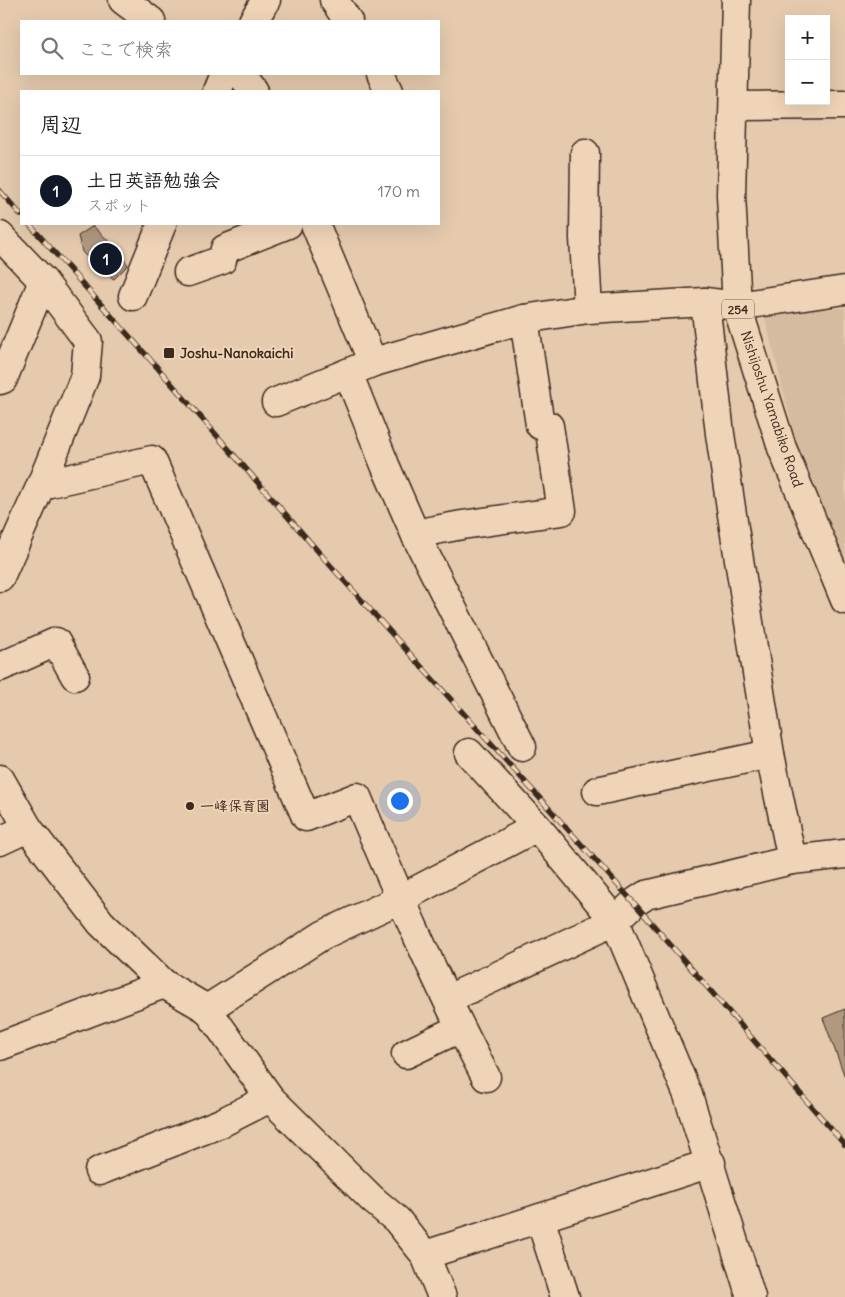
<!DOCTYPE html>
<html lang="ja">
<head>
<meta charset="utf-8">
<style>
	:root { --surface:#fff; --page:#f2f2f2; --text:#222; --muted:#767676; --line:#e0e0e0; --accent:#111827 }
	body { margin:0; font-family:Delius,"Klee One",sans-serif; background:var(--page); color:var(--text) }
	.controls { position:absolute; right:15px; top:15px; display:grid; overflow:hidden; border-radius:0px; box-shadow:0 5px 20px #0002 }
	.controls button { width:45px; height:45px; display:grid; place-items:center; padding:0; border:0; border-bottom:1px solid var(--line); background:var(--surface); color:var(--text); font:25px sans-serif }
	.you { position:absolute; left:399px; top:800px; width:18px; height:18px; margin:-12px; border:4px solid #fff; border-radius:50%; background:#1a73e8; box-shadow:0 0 0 8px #1a73e833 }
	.badge { display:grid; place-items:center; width:32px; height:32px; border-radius:50%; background:var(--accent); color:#fff; font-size:16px; font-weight:700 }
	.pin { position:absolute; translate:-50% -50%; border:2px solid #fff; box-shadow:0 1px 5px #0006 }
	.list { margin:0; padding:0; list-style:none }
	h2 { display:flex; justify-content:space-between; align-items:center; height:65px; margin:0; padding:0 20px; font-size:21px }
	h2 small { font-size:16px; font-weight:400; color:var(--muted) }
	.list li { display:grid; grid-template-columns:32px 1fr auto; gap:15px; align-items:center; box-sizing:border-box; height:70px; padding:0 20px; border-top:1px solid var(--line) }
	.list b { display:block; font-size:19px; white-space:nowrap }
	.list p { margin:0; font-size:16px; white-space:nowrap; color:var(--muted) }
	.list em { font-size:16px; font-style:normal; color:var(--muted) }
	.icon { flex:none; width:28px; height:28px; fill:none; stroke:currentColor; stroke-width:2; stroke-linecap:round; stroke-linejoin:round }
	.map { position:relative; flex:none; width:845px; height:1297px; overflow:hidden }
	.search { position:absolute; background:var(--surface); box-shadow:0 5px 20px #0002; left:20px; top:20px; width:420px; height:55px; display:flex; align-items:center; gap:12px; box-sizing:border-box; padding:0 18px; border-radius:0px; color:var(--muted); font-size:19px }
	.panel { position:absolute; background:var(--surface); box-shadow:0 5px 20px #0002; left:20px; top:90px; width:420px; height:135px; border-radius:0px }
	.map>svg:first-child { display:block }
	.built { fill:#d5bba0 }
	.building { fill:#b19880; stroke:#3b2a1e }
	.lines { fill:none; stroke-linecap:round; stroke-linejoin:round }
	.minor-casing { stroke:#3b2a1e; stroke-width:31 }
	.highway-casing { stroke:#3b2a1e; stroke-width:31 }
	.minor { stroke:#f0d4b7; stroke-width:28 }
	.highway { stroke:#f0d4b7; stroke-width:28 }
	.rail-casing { stroke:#3b2a1e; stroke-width:5.5 }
	.rail { stroke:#f0d4b7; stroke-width:4; stroke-dasharray:11; stroke-linecap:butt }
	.poi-dot { fill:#3b2a1e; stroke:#f0d4b7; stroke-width:2 }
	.labels { text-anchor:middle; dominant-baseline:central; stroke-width:4; stroke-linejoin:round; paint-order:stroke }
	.shield { fill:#f0d4b7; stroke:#715d4c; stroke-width:1 }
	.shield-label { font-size:12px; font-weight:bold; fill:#3b2a1e }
	.poi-label { font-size:14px; font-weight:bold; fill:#3b2a1e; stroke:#f0d4b7; text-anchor:start }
	.street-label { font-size:14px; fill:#3b2a1e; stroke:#f0d4b7 }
</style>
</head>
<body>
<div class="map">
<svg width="845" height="1297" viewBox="0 0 845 1297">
	<rect width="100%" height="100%" fill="#e5caae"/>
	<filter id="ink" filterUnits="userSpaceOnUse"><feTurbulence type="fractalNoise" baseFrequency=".02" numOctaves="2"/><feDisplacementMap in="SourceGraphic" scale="10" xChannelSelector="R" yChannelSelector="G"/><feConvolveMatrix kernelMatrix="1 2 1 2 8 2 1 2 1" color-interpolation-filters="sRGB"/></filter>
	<g filter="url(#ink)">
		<!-- built -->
		<polygon class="built" points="845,308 845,566 796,441 763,310"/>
		<!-- building -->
		<g class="building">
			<polygon points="93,226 114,246 128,265 114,279 101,272 82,252 78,236"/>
			<polygon points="845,1009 845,1077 823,1018"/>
		</g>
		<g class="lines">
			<!-- minor casing -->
			<g class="minor-casing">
				<g id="minor">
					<polyline points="123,0 151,21"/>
					<polyline points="334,0 348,21"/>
					<polyline points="253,21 266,0"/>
					<polyline points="241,74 254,91"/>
					<polyline points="381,74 389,91"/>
					<polyline points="217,91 224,74"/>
					<polyline points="734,106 845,105"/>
					<polyline points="585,153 584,238 588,309"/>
					<polyline points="315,224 368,351 374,362"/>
					<polyline points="0,236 43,281 88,341 85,376 41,485 0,577"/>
					<polyline points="188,272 222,260 225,249 288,224"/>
					<polyline points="133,296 162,224"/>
					<polyline points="705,302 720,434 734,528 770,754 792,860"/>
					<polyline points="348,373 385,465 416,536 522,747"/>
					<polyline points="0,380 3,379 43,281"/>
					<polyline points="276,402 374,362 524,319 588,309 705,302 737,306 845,290"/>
					<path d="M41,485l111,-25 154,357 51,-20c40,95 81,189 129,280"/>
					<polyline points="416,536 425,532 462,525 562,511 549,426 540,425 524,319"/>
					<polyline points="0,667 56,642 75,676"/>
					<polyline points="0,779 28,828 101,923 164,984 207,1009 270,1098 372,1199 397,1220 425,1255 442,1297"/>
					<polyline points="597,791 770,754"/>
					<polyline points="0,841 28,828"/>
					<polyline points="448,999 615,921 537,827 469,753"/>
					<polyline points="207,1009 323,935 400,899 537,827"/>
					<polyline points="0,1046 164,984"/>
					<polyline points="406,1054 460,1028"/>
					<polyline points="99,1171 221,1123 270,1098"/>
					<polyline points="540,1218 565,1297"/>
					<polyline points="425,1255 711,1163"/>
					<polyline points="751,1297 688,1095 615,921 634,903 646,895 792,860 845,854"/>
				</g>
			</g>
			<!-- highway casing -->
			<g class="highway-casing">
				<polyline id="highway" points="736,0 731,195 737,306 782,448 845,600"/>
			</g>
			<!-- minor -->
			<use href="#minor" class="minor"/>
			<!-- highway -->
			<use href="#highway" class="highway"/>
			<!-- rail casing -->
			<g class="rail-casing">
				<g id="rail">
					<polyline points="0,191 21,215"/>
					<polyline points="29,224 156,366 330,565 634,903 845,1145"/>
				</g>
			</g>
			<!-- rail -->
			<use href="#rail" class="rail"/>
		</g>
	</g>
	<!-- markers -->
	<g class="poi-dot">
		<rect x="163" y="347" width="12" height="12" rx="2.5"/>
		<circle cx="190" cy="806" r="5"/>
	</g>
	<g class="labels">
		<!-- shield labels -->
		<rect class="shield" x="722" y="299.5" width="32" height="19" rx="4"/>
		<g class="shield-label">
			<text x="738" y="309">254</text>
		</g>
		<!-- poi labels -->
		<g class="poi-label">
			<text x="180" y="353">Joshu-Nanokaichi</text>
			<text x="200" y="806">一峰保育園</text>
		</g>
		<!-- street labels -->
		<g class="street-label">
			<text transform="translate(772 409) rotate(71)">Nishijoshu Yamabiko Road</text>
		</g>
	</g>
</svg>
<div class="controls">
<button>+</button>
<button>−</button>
</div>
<div class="you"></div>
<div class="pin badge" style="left:106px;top:259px">1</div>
<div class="search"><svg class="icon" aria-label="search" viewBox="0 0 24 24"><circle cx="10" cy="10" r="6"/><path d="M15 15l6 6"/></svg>ここで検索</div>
<section class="panel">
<h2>周辺<small></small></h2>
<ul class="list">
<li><span class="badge">1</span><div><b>土日英語勉強会</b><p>スポット</p></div><em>170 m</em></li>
</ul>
</section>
</div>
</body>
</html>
